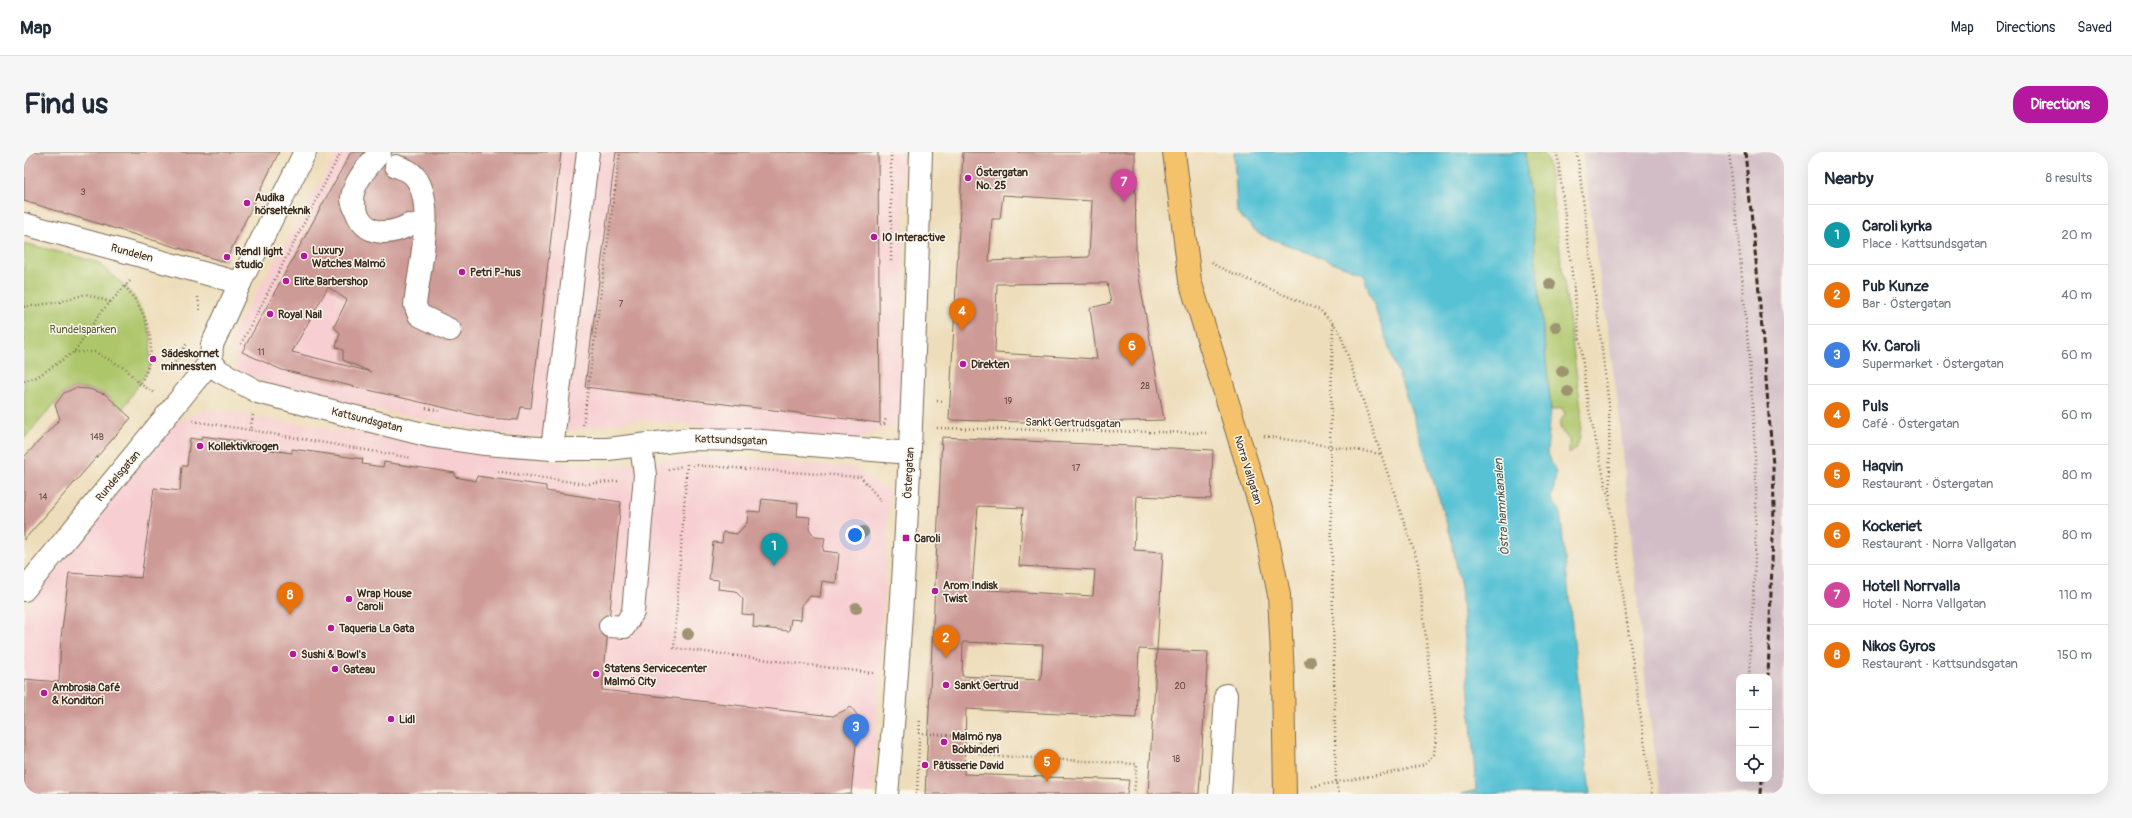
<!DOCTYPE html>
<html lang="en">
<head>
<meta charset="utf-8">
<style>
	:root { --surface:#fff; --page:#f6f6f7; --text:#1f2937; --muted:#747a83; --line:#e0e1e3; --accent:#b5179e }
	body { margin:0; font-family:Pangolin,sans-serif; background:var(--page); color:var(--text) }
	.controls { position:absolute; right:12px; bottom:12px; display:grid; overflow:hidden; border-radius:8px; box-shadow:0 4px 16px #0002 }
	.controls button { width:36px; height:36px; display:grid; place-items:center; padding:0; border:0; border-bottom:1px solid var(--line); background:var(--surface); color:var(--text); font:20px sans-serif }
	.you { position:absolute; left:831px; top:383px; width:14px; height:14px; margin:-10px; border:3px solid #fff; border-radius:50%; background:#1a73e8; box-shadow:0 0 0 6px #1a73e833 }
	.badge { display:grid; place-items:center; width:26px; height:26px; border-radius:50%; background:var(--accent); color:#fff; font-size:13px; font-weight:700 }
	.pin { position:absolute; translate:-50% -33px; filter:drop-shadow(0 1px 2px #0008) }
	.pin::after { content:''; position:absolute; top:21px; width:14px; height:12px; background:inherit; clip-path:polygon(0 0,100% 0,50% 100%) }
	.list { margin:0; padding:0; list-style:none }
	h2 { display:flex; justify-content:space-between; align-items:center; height:52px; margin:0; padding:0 16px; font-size:17px }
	h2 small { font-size:13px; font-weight:400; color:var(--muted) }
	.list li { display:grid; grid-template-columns:26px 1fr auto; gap:12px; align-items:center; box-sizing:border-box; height:60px; padding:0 16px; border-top:1px solid var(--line) }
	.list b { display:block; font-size:15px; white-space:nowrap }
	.list p { margin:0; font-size:13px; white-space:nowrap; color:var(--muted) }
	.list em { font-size:13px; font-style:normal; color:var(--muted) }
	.icon { flex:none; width:22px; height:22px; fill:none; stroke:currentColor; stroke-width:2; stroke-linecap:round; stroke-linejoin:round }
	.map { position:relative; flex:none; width:1760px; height:642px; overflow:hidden; border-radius:16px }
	header { display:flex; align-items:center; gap:24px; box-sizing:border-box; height:56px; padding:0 20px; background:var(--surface); border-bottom:1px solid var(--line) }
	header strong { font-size:19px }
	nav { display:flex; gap:22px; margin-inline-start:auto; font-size:14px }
	.intro { display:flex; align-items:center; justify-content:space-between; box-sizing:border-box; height:96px; padding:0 24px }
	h1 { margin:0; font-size:28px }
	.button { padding:10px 18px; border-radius:16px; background:var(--accent); color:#fff; font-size:14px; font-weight:700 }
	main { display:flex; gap:24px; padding:0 24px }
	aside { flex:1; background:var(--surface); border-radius:16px; box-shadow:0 4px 16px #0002 }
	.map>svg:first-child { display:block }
	.built { fill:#f7cfd2 }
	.industrial { fill:#d2bdc6; fill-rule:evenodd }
	.green { fill:#adc66b; stroke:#747844 }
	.water { fill:#58c2d5; stroke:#4a767a }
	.building { fill:#cd9a96; fill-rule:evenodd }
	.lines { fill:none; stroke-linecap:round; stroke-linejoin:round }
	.minor-casing { stroke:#796955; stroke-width:24 }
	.major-casing { stroke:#796955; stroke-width:24 }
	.path { stroke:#796955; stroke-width:2.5; stroke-dasharray:1 3; stroke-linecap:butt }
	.minor { stroke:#fff; stroke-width:22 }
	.major { stroke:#f4c26a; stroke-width:22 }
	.rail { stroke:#3b2a1e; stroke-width:3; stroke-dasharray:6 3; stroke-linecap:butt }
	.tree { fill:#9e9471 }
	.poi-dot { fill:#b5179e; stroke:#fbf7ec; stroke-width:1.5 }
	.labels { text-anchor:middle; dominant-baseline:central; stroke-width:3; stroke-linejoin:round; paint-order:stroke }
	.number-label { font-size:9px; fill:#60463c }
	.poi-label { font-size:11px; font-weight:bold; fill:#3b2a1e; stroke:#fbf7ec; text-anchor:start }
	.street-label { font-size:11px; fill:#3b2a1e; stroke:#fbf7ec }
	.park-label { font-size:11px; fill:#5d5935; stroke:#fbf7ec }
	.water-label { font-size:12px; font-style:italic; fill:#445855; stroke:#fbf7ec }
</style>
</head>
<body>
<header>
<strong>Map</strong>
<nav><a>Map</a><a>Directions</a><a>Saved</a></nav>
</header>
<div class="intro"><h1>Find us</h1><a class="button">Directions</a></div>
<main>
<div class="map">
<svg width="1760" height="642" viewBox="0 0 1760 642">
	<rect width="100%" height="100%" fill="#fbf7ec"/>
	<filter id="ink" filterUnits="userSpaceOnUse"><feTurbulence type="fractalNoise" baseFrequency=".025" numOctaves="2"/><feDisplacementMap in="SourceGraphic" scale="8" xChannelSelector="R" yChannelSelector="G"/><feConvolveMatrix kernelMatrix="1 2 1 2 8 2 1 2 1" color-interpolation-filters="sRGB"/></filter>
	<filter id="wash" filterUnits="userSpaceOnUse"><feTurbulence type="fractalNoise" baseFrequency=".012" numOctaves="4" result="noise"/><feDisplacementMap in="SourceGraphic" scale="16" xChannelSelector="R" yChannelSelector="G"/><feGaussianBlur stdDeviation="0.9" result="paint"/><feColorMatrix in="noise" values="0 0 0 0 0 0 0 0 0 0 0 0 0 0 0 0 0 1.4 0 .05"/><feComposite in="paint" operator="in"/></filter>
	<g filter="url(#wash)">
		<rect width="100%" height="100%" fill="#edddba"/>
		<!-- built -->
		<g class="built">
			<polygon points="314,0 881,0 877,270 830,289 614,267 501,287 275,242 212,220 208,182"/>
			<polygon points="183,257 461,301 580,316 683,303 830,316 866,340 848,642 0,642 0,457 146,273"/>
		</g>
		<!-- industrial -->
		<path class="industrial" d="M1558,0h202v642h-124l-13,-98 -29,-293zM1715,525h30v102h-30z"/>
		<!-- green -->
		<g class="green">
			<path d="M1501,0h18l5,10 33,246c0,13 2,40 -12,46v-14c-9,-11 -13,-13 -4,-26l-3,-6 -11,2z"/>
			<polygon points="0,91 73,110 101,134 110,145 120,163 127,186 125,217 98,258 81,242 65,237 51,236 40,241 0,287"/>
		</g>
		<!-- water -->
		<polygon class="water" points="1210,0 1501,0 1527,258 1523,299 1532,321 1528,348 1536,359 1566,642 1437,642 1452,638 1437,436 1427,385 1388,261 1339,122 1235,82 1213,61"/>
		<g id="blocks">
			<!-- building -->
			<g class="building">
				<polygon points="2,0 255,0 201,110 0,49 0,9"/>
				<path d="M327,0h210l-30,256 -10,-1 -3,13 -29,-2 -207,-48 -40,-18zM304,135l19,13 -13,27 6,6 -4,14 7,3v10l28,12 -79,-20z"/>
				<polygon points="592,0 854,0 856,271 561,235"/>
				<path d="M939,0h172l1,108 28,160 -100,3 -115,-3zM979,43l89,6 -3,56 -100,4 3,-42h8zM1083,131l4,20 -21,5 7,51 -102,-6 2,-69z"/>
				<polygon points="51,236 65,237 81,242 107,266 0,388 0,305 36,267 31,253 40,241"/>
				<polygon points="178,284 248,294 247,298 268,301 268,297 339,307 338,312 359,315 360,310 431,321 431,325 452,329 453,324 522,334 522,339 597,350 578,538 809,564 827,555 839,571 833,583 827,642 0,642 0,527 35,530 37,486 45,421 117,426 130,336 156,339 158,314 163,314 166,286 177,288"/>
				<path d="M918,285l271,13 -2,49 -74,-3 -3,54 29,2 -6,98 -18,-1 -3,69 -170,-9 -2,65 165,6 -2,14h-202zM954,354l45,2 -4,58 76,4 -2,26 -121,-7zM939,490l80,3 -2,35 -79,-4z"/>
				<polygon points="738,347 774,351 773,364 786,365 785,377 791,385 801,386 799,399 815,401 812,431 798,429 796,445 786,444 778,453 777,468 767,467 765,479 729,475 730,463 718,462 719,447 711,439 694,437 695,428 685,427 689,390 698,391 699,380 713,382 723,371 724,359 736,360"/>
				<polygon points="1133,498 1184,500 1175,642 1124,642"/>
			</g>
		</g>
	</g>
	<g filter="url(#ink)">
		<use href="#blocks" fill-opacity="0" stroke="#796955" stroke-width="1"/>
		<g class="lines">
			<!-- minor casing -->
			<g class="minor-casing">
				<g id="minor">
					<polyline points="281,0 216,131 188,193 187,209 195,219 234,240 406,284 461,292 528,297 584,297 665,287 725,288 886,301"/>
					<path d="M356,0c-11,13 -27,30 -28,47 0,4 3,9 4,12 9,25 32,25 53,14"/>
					<path d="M372,14c7,3 14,4 19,11 22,27 3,95 0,128l4,10 31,15"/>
					<polyline points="0,72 216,131"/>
					<polyline points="528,297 564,0"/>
					<polyline points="0,438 187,209"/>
					<polyline points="586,474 600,475 609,460 621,323 617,294"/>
					<path d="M863,642c20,-214 27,-428 34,-642"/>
					<polyline points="1196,642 1202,543"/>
				</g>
			</g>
			<!-- major casing -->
			<g class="major-casing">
				<polyline id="major" points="1150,0 1166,129 1239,363 1255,443 1259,524 1261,642"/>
			</g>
			<!-- path -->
			<g class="path">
				<polyline points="867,0 867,109"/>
				<polyline points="1532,0 1534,6 1564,253 1586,353 1628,642"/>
				<polyline points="1553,0 1585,253 1586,346"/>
				<path d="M1705,0c12,109 23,218 27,329 1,65 -4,131 -7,196"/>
				<polyline points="1188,110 1192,114 1296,158 1315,178 1394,411 1412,584 1410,602 1401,612 1376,619 1286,635"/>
				<path d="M101,134c24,30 36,63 15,98"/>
				<polyline points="174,145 176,159"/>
				<polyline points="0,155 36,150 62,142 86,150"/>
				<polyline points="1309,172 1306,294 1312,631 1315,642"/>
				<polyline points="217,192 317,0"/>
				<polyline points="50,200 71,200 102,217 116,232 131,241"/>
				<polyline points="147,217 163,191"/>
				<polyline points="0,229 13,225 50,200 77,160 108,127"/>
				<polyline points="913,249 920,249"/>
				<polyline points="402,256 417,259"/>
				<polyline points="229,263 226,278 388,306"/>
				<polyline points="169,269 226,278"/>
				<polyline points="559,273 596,0"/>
				<polyline points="856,273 860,272 862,266"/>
				<polyline points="913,276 1185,281"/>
				<polyline points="1240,284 1357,302"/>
				<polyline points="663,312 650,496 849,521"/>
				<polyline points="669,313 836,325"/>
				<polyline points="644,318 658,314"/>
				<polyline points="470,319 562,332 596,329"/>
				<polyline points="836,324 858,350"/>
				<polyline points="895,581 955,586 956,603 1113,612 1110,642"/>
				<polyline points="893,642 896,565"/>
			</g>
			<!-- minor -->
			<use href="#minor" class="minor"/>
			<!-- major -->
			<use href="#major" class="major"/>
			<!-- rail -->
			<g class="rail">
				<polyline points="1721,0 1734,129 1749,313 1750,355 1744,525"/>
				<polyline points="1737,642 1738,627"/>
			</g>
		</g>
		<!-- trees -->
		<g class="tree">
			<circle cx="1526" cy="132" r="6"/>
			<circle cx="1532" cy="175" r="6"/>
			<circle cx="1538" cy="219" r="6"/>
			<circle cx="1544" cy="240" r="6"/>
			<circle cx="839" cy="380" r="6"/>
			<circle cx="832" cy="456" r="6"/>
			<circle cx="664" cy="482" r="6"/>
			<circle cx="1286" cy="510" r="6"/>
		</g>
	</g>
	<!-- markers -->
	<g class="poi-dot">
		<circle cx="944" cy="26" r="4"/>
		<circle cx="223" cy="51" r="4"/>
		<circle cx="850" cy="85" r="4"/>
		<circle cx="280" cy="104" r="4"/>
		<circle cx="203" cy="105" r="4"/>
		<circle cx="438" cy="120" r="4"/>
		<circle cx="262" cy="129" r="4"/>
		<circle cx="246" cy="162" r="4"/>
		<circle cx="129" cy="207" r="4"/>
		<circle cx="939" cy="212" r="4"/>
		<circle cx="176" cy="294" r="4"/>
		<rect x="878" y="382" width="8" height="8" rx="2"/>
		<circle cx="911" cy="439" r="4"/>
		<circle cx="325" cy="447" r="4"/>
		<circle cx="307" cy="476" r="4"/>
		<circle cx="269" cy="502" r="4"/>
		<circle cx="311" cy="517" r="4"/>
		<circle cx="572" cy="522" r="4"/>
		<circle cx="922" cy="533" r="4"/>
		<circle cx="20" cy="541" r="4"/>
		<circle cx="367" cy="567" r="4"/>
		<circle cx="920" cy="590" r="4"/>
		<circle cx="901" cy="613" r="4"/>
	</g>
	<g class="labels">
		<!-- number labels -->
		<g class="number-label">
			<text x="59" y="40">3</text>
			<text x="597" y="152">7</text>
			<text x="237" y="200">11</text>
			<text x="1121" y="234">28</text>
			<text x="984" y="249">19</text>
			<text x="73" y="285">14B</text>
			<text x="1052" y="316">17</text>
			<text x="19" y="345">14</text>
			<text x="1156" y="534">20</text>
			<text x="1152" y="607">18</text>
		</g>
		<!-- poi labels -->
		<g class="poi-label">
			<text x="952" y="20">Östergatan<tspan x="952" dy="13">No. 25</tspan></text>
			<text x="231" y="45">Audika<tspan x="231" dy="13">hörselteknik</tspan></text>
			<text x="858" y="85">IO Interactive</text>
			<text x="288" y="98">Luxury<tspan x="288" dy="13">Watches Malmö</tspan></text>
			<text x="211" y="99">Rendl light<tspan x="211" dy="13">studio</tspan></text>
			<text x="446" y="120">Petri P-hus</text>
			<text x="270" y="129">Elite Barbershop</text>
			<text x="254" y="162">Royal Nail</text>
			<text x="137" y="201">Sädeskornet<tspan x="137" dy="13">minnessten</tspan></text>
			<text x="947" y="212">Direkten</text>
			<text x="184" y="294">Kollektivkrogen</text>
			<text x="890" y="386">Caroli</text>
			<text x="919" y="433">Arom Indisk<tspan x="919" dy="13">Twist</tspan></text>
			<text x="333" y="441">Wrap House<tspan x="333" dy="13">Caroli</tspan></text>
			<text x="315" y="476">Taqueria La Gata</text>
			<text x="277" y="502">Sushi &amp; Bowl's</text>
			<text x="580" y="516">Statens Servicecenter<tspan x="580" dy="13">Malmö City</tspan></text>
			<text x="319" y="517">Gateau</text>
			<text x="930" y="533">Sankt Gertrud</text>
			<text x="28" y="535">Ambrosia Café<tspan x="28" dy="13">&amp; Konditori</tspan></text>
			<text x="375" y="567">Lidl</text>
			<text x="928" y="584">Malmö nya<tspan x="928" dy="13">Bokbinderi</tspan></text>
			<text x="909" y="613">Pâtisserie David</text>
		</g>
		<!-- street labels -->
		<g class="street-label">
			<text transform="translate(108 101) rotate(15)">Rundelen</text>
			<text transform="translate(343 268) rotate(14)">Kattsundsgatan</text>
			<text transform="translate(1049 271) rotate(1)">Sankt Gertrudsgatan</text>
			<text transform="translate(707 288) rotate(2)">Kattsundsgatan</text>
			<text transform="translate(1224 318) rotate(73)">Norra Vallgatan</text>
			<text transform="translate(885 321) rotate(-87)">Östergatan</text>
			<text transform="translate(94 324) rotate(-50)">Rundelsgatan</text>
		</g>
		<!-- park labels -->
		<g class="park-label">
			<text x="59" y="177">Rundelsparken</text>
		</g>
		<!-- water labels -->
		<g class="water-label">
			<text transform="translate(1478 355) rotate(-94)">Östra hamnkanalen</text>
		</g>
	</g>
</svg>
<div class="controls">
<button>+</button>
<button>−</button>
<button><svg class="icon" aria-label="locate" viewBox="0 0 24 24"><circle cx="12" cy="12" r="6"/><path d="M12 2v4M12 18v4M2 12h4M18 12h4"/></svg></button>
</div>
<div class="you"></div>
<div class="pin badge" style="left:750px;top:414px;background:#0f9aa8">1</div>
<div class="pin badge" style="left:922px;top:506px;background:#e8710a">2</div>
<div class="pin badge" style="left:832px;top:595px;background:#3f7fe0">3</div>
<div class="pin badge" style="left:938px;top:179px;background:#e8710a">4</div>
<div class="pin badge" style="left:1023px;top:630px;background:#e8710a">5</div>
<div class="pin badge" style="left:1108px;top:214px;background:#e8710a">6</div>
<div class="pin badge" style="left:1100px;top:50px;background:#d1479c">7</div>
<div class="pin badge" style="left:266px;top:463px;background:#e8710a">8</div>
</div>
<aside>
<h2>Nearby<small>8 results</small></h2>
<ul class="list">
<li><span class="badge" style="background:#0f9aa8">1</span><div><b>Caroli kyrka</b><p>Place · Kattsundsgatan</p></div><em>20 m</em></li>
<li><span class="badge" style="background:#e8710a">2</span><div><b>Pub Kunze</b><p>Bar · Östergatan</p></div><em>40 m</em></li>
<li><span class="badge" style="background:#3f7fe0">3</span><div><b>Kv. Caroli</b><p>Supermarket · Östergatan</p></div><em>60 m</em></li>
<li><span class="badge" style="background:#e8710a">4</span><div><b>Puls</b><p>Café · Östergatan</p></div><em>60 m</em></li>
<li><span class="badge" style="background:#e8710a">5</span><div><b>Haqvin</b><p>Restaurant · Östergatan</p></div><em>80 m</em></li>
<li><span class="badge" style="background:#e8710a">6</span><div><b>Kockeriet</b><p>Restaurant · Norra Vallgatan</p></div><em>80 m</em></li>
<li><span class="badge" style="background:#d1479c">7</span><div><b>Hotell Norrvalla</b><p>Hotel · Norra Vallgatan</p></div><em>110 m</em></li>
<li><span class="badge" style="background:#e8710a">8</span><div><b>Nikos Gyros</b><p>Restaurant · Kattsundsgatan</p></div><em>150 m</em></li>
</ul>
</aside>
</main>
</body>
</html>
